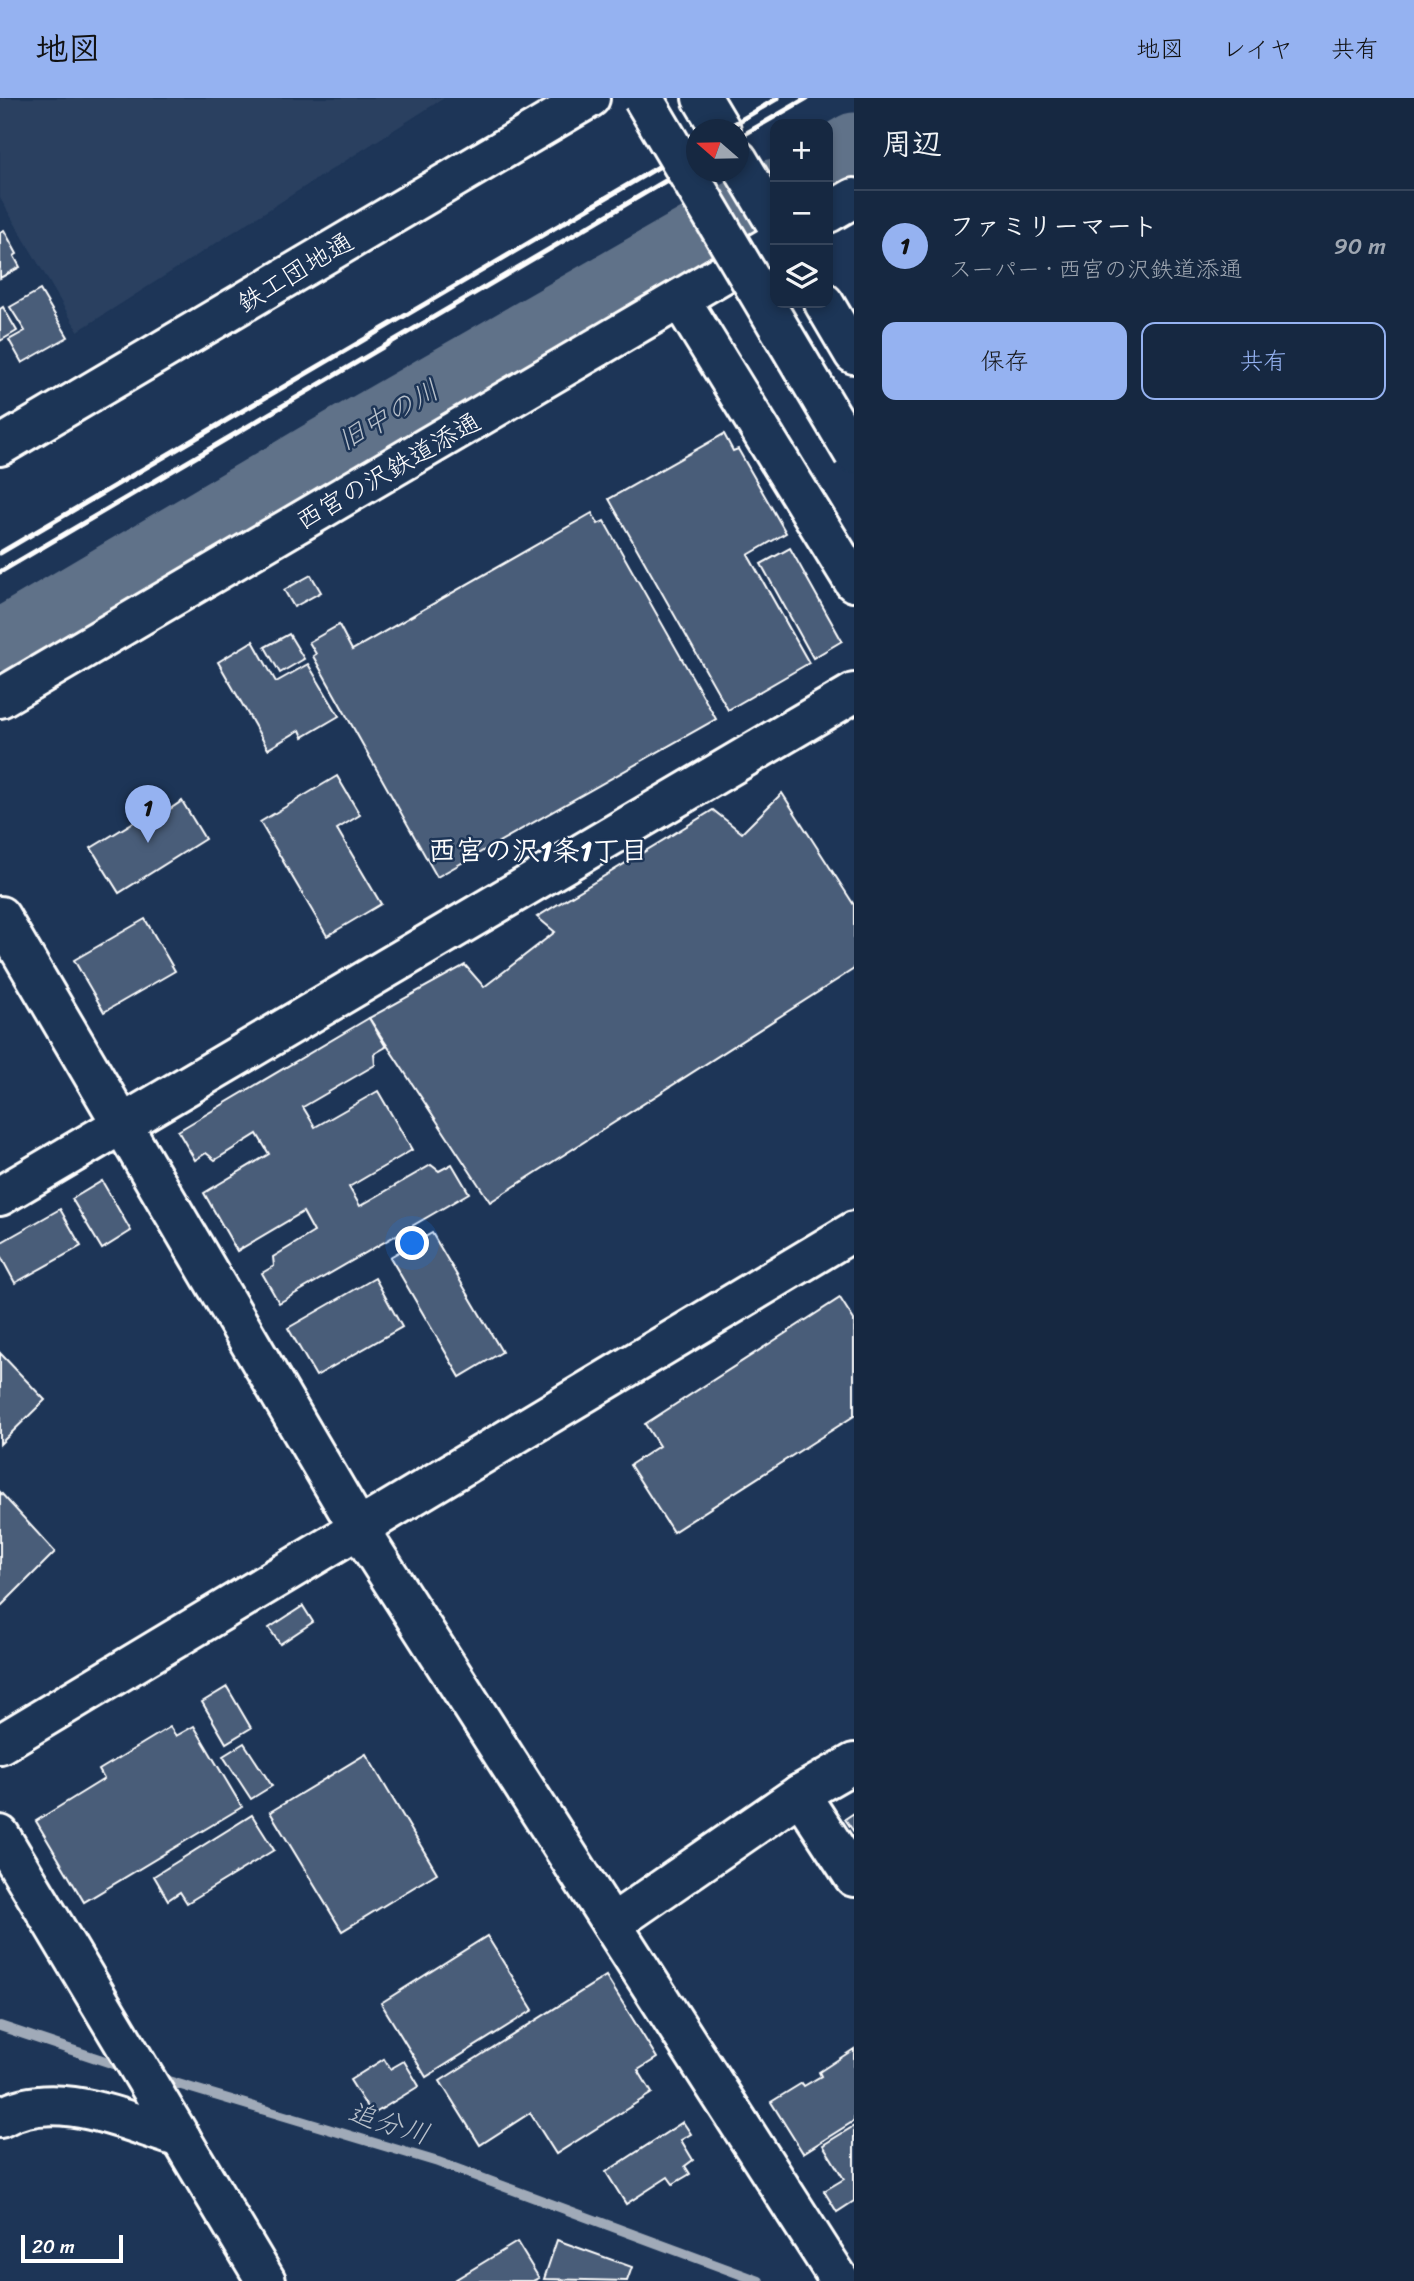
<!DOCTYPE html>
<html lang="ja">
<head>
<meta charset="utf-8">
<style>
	:root { --surface:#162841; --page:#1f3048; --text:#f1f3f6; --muted:#9ea6b1; --line:#35445a; --accent:#95b2f1 }
	body { margin:0; font-family:Sriracha,"Klee One",sans-serif; background:var(--page); color:var(--text) }
	.controls { position:absolute; right:21px; top:21px; display:grid; overflow:hidden; border-radius:14px; box-shadow:0 4px 10px #0003 }
	.controls button { width:63px; height:63px; display:grid; place-items:center; padding:0; border:0; border-bottom:2px solid var(--line); background:var(--surface); color:var(--text); font:35px sans-serif }
	.compass { position:absolute; left:686px; top:21px; width:63px; height:63px; border-radius:50%; background:var(--surface); box-shadow:0 4px 10px #0003; rotate:290deg }
	.scale { position:absolute; left:21px; bottom:18px; width:102px; box-sizing:border-box; padding-left:7px; border:4px solid #fff; border-top:0; font-size:19px; line-height:24px; white-space:nowrap; color:#fff; -webkit-text-stroke:5px #1d3557; paint-order:stroke }
	.you { position:absolute; left:413px; top:1146px; width:24px; height:24px; margin:-18px; border:5px solid #fff; border-radius:50%; background:#1a73e8; box-shadow:0 0 0 10px #1a73e833 }
	.badge { display:grid; place-items:center; width:46px; height:46px; border-radius:50%; background:var(--accent); color:#111; font-size:23px; font-weight:700 }
	.pin { position:absolute; translate:-50% -58px; filter:drop-shadow(0 2px 4px #0008) }
	.pin::after { content:''; position:absolute; top:37px; width:24px; height:21px; background:inherit; clip-path:polygon(0 0,100% 0,50% 100%) }
	.list { margin:0; padding:0; list-style:none }
	h2 { display:flex; justify-content:space-between; align-items:center; height:91px; margin:0; padding:0 28px; font-size:30px }
	h2 small { font-size:23px; font-weight:400; color:var(--muted) }
	.list li { display:grid; grid-template-columns:46px 1fr auto; gap:21px; align-items:center; box-sizing:border-box; height:112px; padding:0 28px; border-top:2px solid var(--line) }
	.list b { display:block; font-size:26px; white-space:nowrap }
	.list p { margin:0; font-size:23px; white-space:nowrap; color:var(--muted) }
	.list em { font-size:23px; font-style:normal; color:var(--muted) }
	.actions { display:flex; gap:14px; padding:21px 28px }
	.actions a { flex:1; padding:16px 0; border:2px solid var(--accent); border-radius:14px; text-align:center; font-size:24px; color:var(--accent) }
	.actions .main { background:var(--accent); color:#111 }
	.icon { flex:none; width:38px; height:38px; fill:none; stroke:currentColor; stroke-width:2; stroke-linecap:round; stroke-linejoin:round }
	.map { position:relative; flex:none; width:854px; height:2183px; overflow:hidden }
	header { display:flex; align-items:center; gap:42px; box-sizing:border-box; height:98px; padding:0 35px; background:var(--accent); color:#111 }
	header strong { font-size:33px }
	nav { display:flex; gap:38px; margin-inline-start:auto; font-size:24px }
	main { display:flex }
	aside { flex:1; background:var(--surface) }
	.map>svg:first-child { display:block }
	.built { fill:#2a4161 }
	.lines { fill:none; stroke-linecap:round; stroke-linejoin:round }
	.stream { stroke:#a0aab8; stroke-width:10 }
	.river { stroke:#617289; stroke-width:61 }
	.building { fill:#4a5d79; stroke:#fff; stroke-width:2 }
	.minor-casing { stroke:#fff; stroke-width:44 }
	.major-casing { stroke:#fff; stroke-width:44 }
	.minor { stroke:#1d3557; stroke-width:38 }
	.major { stroke:#1d3557; stroke-width:38 }
	.rail { stroke:#fff; stroke-width:5 }
	.major-bridge-casing { stroke:#fff; stroke-width:44; stroke-linecap:butt }
	.major-bridge { stroke:#1d3557; stroke-width:38 }
	.labels { text-anchor:middle; dominant-baseline:central; stroke-width:5; stroke-linejoin:round; paint-order:stroke }
	.street-label { font-size:26px; fill:#fff; stroke:#1d3557 }
	.water-label { font-size:28px; font-style:italic; fill:#b8c0ca; stroke:#1d3557 }
	.neighbourhood-label { font-size:28px; font-weight:bold; fill:#fff; stroke:#1d3557 }
</style>
</head>
<body>
<header>
<strong>地図</strong>
<nav><a>地図</a><a>レイヤ</a><a>共有</a></nav>
</header>
<main>
<div class="map">
<svg width="854" height="2183" viewBox="0 0 854 2183">
	<rect width="100%" height="100%" fill="#1d3557"/>
	<filter id="ink" filterUnits="userSpaceOnUse"><feTurbulence type="fractalNoise" baseFrequency=".0143" numOctaves="2"/><feDisplacementMap in="SourceGraphic" scale="14" xChannelSelector="R" yChannelSelector="G"/><feConvolveMatrix kernelMatrix="1 2 1 2 8 2 1 2 1" color-interpolation-filters="sRGB"/></filter>
	<g filter="url(#ink)">
		<!-- built -->
		<polygon class="built" points="0,0 444,0 78,233 0,100"/>
		<g class="lines">
			<!-- stream -->
			<g class="stream">
				<polyline points="0,1928 126,1970"/>
				<polyline points="158,1980 438,2064 759,2183"/>
			</g>
			<!-- river -->
			<g class="river">
				<polyline points="828,60 854,45"/>
				<polyline points="0,542 340,341 775,91"/>
			</g>
		</g>
		<!-- building -->
		<g class="building">
			<polygon points="4,132 17,156 14,158 20,169 0,180 0,134"/>
			<polygon points="40,192 68,239 22,265 9,242 25,233 10,209"/>
			<polygon points="3,209 17,233 0,243 0,211"/>
			<polygon points="724,336 733,353 738,351 786,435 748,457 809,565 728,612 609,401"/>
			<polygon points="592,415 598,426 604,423 716,621 437,779 313,558 316,556 309,544 339,527 352,552"/>
			<polygon points="790,450 842,543 813,560 761,466"/>
			<polygon points="311,477 321,494 294,509 284,492"/>
			<polygon points="289,536 304,561 280,575 265,549"/>
			<polygon points="253,543 276,584 308,566 339,618 303,639 300,632 268,651 218,564"/>
			<polygon points="337,678 360,717 337,731 381,806 327,838 260,724"/>
			<polygon points="782,695 854,807 854,871 490,1104 369,920 465,867 484,889 555,834 537,819 713,712 742,735"/>
			<polygon points="182,703 205,741 119,795 91,750 157,710 161,717"/>
			<polygon points="145,821 175,873 104,914 74,862"/>
			<polygon points="369,920 386,949 374,956 375,967 303,1009 315,1029 378,993 412,1052 349,1089 360,1108 431,1067 439,1073 452,1066 469,1095 279,1205 262,1175 274,1168 273,1159 314,1134 303,1114 237,1153 204,1095 269,1056 257,1036 215,1062 206,1055 195,1062 178,1033"/>
			<polygon points="102,1083 131,1133 102,1151 72,1101"/>
			<polygon points="60,1111 81,1148 15,1185 0,1157 0,1145"/>
			<polygon points="432,1135 502,1254 460,1279 390,1159"/>
			<polygon points="375,1180 402,1229 316,1278 288,1230"/>
			<polygon points="840,1200 854,1222 854,1318 673,1434 630,1367 659,1348 645,1326"/>
			<polygon points="0,1255 45,1302 0,1346"/>
			<polygon points="0,1394 55,1454 0,1509"/>
			<polygon points="303,1508 313,1524 280,1546 269,1530"/>
			<polygon points="227,1589 251,1630 226,1645 202,1604"/>
			<polygon points="194,1628 242,1709 84,1804 36,1723 104,1681 99,1672 170,1629 176,1638"/>
			<polygon points="244,1645 272,1688 251,1701 223,1658"/>
			<polygon points="366,1656 437,1775 342,1833 270,1714"/>
			<polygon points="854,1715 854,1734 845,1721"/>
			<polygon points="252,1717 274,1752 187,1805 180,1794 168,1802 154,1778"/>
			<polygon points="487,1838 533,1912 426,1979 381,1905"/>
			<polygon points="606,1878 657,1960 638,1972 652,1995 556,2056 530,2015 480,2047 440,1983"/>
			<polygon points="854,1951 854,2023 803,2055 771,2004 802,1985 804,1988 821,1978 819,1974"/>
			<polygon points="384,1961 390,1971 404,1963 419,1988 372,2017 350,1982"/>
			<polygon points="683,2024 691,2036 681,2042 693,2062 685,2068 690,2076 673,2086 668,2079 626,2106 606,2074"/>
			<polygon points="854,2028 854,2103 837,2114 824,2093 844,2081 823,2047"/>
			<polygon points="557,2142 632,2169 627,2183 544,2181"/>
			<polygon points="517,2144 539,2180 533,2183 453,2183"/>
		</g>
		<g class="lines">
			<!-- minor casing -->
			<g class="minor-casing">
				<g id="minor">
					<polyline points="828,115 854,100"/>
					<polyline points="680,201 854,484"/>
					<polyline points="0,348 590,0"/>
					<polyline points="0,600 775,145"/>
					<polyline points="0,818 359,1431 840,2183"/>
					<polyline points="0,1098 854,595"/>
					<polyline points="0,1646 854,1133"/>
					<polyline points="800,1696 854,1779"/>
					<polyline points="0,1737 266,2183"/>
					<polyline points="612,1826 800,1696 854,1665"/>
					<path d="M0,2020c55,-32 126,4 181,20"/>
				</g>
			</g>
			<!-- major casing -->
			<g class="major-casing">
				<g id="major">
					<polyline points="702,0 721,32"/>
					<polyline points="738,62 775,124"/>
					<polyline points="824,205 854,256"/>
				</g>
			</g>
			<!-- minor -->
			<use href="#minor" class="minor"/>
			<!-- major -->
			<use href="#major" class="major"/>
			<!-- rail -->
			<g class="rail">
				<polyline points="724,32 778,0"/>
				<polyline points="738,40 807,0"/>
				<polyline points="0,455 696,47"/>
				<polyline points="0,474 696,65"/>
			</g>
			<!-- major-bridge casing -->
			<g class="major-bridge-casing">
				<polyline id="major-bridge" points="643,0 854,356"/>
			</g>
			<!-- major-bridge -->
			<use href="#major-bridge" class="major-bridge"/>
		</g>
	</g>
	<g class="labels">
		<!-- street labels -->
		<g class="street-label">
			<text transform="translate(295 174) rotate(-31)">鉄工団地通</text>
			<text transform="translate(388 373) rotate(-30)">西宮の沢鉄道添通</text>
		</g>
		<!-- water labels -->
		<g class="water-label">
			<text transform="translate(388 317) rotate(-30)">旧中の川</text>
			<text transform="translate(389 2025) rotate(17)">追分川</text>
		</g>
		<!-- neighbourhood labels -->
		<g class="neighbourhood-label">
			<text x="538" y="752">西宮の沢1条1丁目</text>
		</g>
	</g>
</svg>
<div class="controls">
<button>+</button>
<button>−</button>
<button><svg class="icon" aria-label="layers" viewBox="0 0 24 24"><path d="M12 4l9 5-9 5-9-5zM3 14l9 5 9-5"/></svg></button>
</div>
<svg class="compass" viewBox="-18 -18 36 36"><path d="M0-13l5 13h-10z" fill="#e53935"/><path d="M0 13l5-13h-10z" fill="#9ea6b1"/></svg>
<div class="scale">20 m</div>
<div class="you"></div>
<div class="pin badge" style="left:148px;top:745px">1</div>
</div>
<aside>
<h2>周辺<small></small></h2>
<ul class="list">
<li><span class="badge">1</span><div><b>ファミリーマート</b><p>スーパー · 西宮の沢鉄道添通</p></div><em>90 m</em></li>
</ul>
<div class="actions"><a class="main">保存</a><a>共有</a></div>
</aside>
</main>
</body>
</html>
